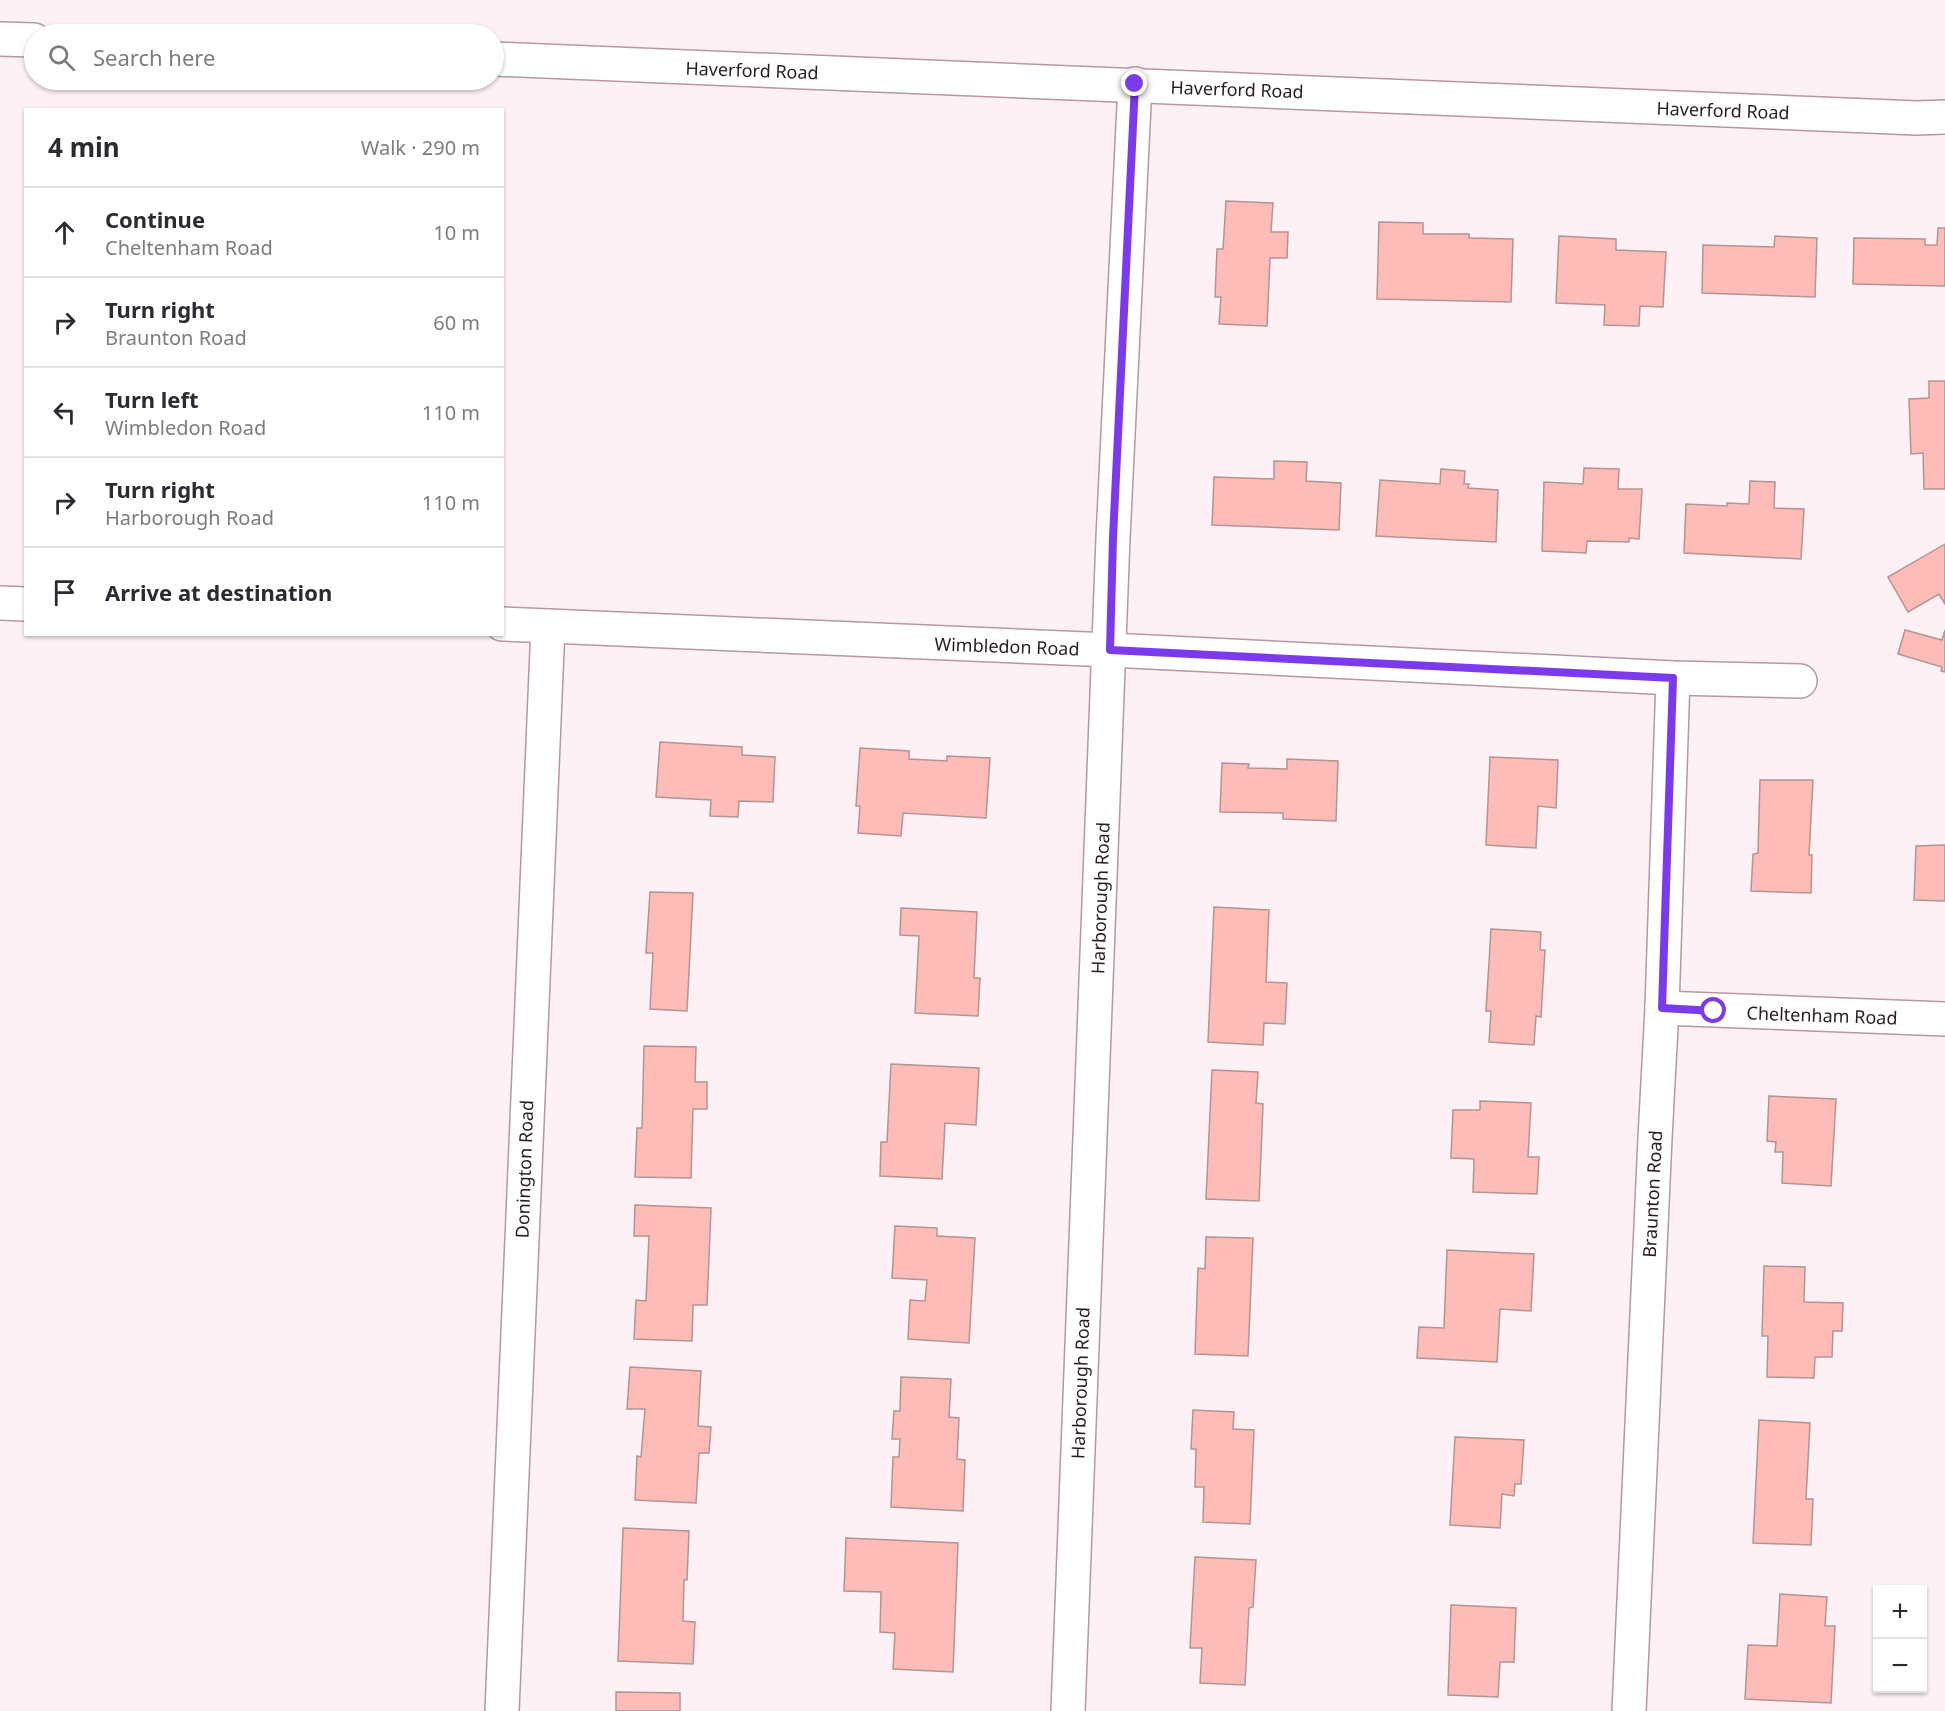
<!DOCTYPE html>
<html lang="en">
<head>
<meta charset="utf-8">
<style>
	:root { --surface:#fff; --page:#f7f7f7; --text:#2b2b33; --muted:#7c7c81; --line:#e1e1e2 }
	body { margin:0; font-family:"Noto Sans",sans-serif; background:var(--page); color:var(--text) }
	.controls { position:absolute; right:18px; bottom:18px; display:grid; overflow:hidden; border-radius:0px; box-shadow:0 2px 4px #0004 }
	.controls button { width:54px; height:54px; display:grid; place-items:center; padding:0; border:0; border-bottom:2px solid var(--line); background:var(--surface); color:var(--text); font:30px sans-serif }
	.stop { position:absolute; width:18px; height:18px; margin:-14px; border:4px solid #7c3aed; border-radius:50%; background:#fff }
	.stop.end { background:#7c3aed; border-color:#fff; box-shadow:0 2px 6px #0008 }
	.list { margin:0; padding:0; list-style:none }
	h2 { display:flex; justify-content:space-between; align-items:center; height:78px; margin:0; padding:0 24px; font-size:26px }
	h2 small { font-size:20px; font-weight:400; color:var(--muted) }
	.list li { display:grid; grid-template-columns:39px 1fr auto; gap:18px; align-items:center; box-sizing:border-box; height:90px; padding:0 24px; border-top:2px solid var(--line) }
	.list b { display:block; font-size:22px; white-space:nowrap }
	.list p { margin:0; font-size:20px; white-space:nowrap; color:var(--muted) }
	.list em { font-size:20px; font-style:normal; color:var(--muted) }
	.icon { flex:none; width:33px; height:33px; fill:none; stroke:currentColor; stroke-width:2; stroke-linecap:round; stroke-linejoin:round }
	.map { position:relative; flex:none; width:1945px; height:1711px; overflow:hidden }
	.search { position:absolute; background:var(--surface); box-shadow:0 2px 4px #0004; left:24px; top:24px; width:480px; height:66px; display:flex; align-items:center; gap:15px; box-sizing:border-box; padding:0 21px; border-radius:33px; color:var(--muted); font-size:22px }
	.panel { position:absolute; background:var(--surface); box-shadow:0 2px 4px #0004; left:24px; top:108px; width:480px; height:528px; border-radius:0px }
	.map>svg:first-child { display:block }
	.building { fill:#febcb9; stroke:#b49492; stroke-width:1.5 }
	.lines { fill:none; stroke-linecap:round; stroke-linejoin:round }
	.minor-casing { stroke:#b698a1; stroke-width:36 }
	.minor { stroke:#fff; stroke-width:33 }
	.route { stroke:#7c3aed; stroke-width:8 }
	.labels { text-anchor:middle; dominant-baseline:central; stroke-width:4.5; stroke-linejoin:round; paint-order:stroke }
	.street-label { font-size:18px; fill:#291d21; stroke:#fff }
</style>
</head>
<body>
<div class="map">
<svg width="1945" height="1711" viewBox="0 0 1945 1711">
	<rect width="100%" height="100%" fill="#fef1f5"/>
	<!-- building -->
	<g class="building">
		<polygon points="1226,201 1273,203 1271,232 1288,232 1287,258 1270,258 1267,326 1219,324 1221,297 1215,297 1217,249 1223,249"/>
		<polygon points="1379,222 1423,223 1423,234 1469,234 1469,238 1513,239 1511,302 1377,299"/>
		<polygon points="1938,228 1945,228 1945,286 1853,284 1854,238 1925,239 1925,245 1937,245"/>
		<polygon points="1559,236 1616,239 1616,250 1666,252 1663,307 1640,306 1639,326 1604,325 1605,305 1556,303"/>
		<polygon points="1775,236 1817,238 1815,297 1702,293 1703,245 1774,247"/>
		<polygon points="1929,381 1945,381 1945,489 1924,489 1923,453 1911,454 1909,399 1929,398"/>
		<polygon points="1274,461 1307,462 1306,481 1341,483 1339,530 1212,525 1214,477 1274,479"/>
		<polygon points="1584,468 1619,469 1618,489 1642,489 1639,539 1629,538 1629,542 1587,541 1586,553 1542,551 1544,482 1583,484"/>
		<polygon points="1441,469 1465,471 1464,484 1469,484 1468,488 1498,490 1496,542 1376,536 1380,480 1440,484"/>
		<polygon points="1750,481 1775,482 1774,508 1804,509 1801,559 1684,553 1686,504 1727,506 1727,503 1749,504"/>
		<polygon points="1945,544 1945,604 1939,594 1908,612 1888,577"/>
		<polygon points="1905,630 1942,640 1945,630 1945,672 1941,671 1942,667 1898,654"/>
		<polygon points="660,742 742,747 742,755 775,757 773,802 739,801 738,817 710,816 711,800 656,797"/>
		<polygon points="860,748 909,751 909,759 947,761 947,756 990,758 986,818 903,813 901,836 858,833 860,806 856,806"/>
		<polygon points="1490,757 1558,760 1556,808 1538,806 1536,848 1486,845"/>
		<polygon points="1287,759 1338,761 1336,821 1283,819 1283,813 1220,812 1222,763 1249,764 1248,768 1287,769"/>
		<polygon points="1760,780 1813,780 1809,855 1812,855 1811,893 1751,891 1753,854 1758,853"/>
		<polygon points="1945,845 1945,901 1914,900 1916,846"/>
		<polygon points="650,892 693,893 687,1011 650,1009 653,953 646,953"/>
		<polygon points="1214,907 1269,910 1266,982 1287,983 1285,1024 1264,1023 1263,1045 1208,1042"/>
		<polygon points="901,908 977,912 974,978 980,978 978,1016 915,1013 919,936 900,935"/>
		<polygon points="1491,929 1541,932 1540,950 1545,950 1541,1017 1536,1016 1534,1045 1489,1042 1491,1011 1486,1011"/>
		<polygon points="644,1046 696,1047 695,1082 707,1082 707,1109 693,1109 691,1178 635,1177 637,1128 642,1128"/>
		<polygon points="891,1064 979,1068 976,1125 945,1123 942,1179 880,1176 881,1142 887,1142"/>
		<polygon points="1212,1070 1258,1072 1256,1103 1263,1104 1259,1201 1206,1199"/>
		<polygon points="1769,1096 1836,1099 1831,1186 1782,1183 1783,1152 1775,1152 1776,1142 1767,1141"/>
		<polygon points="1480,1101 1531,1103 1528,1157 1539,1157 1537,1194 1473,1192 1474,1159 1451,1158 1453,1110 1480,1110"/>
		<polygon points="635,1205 711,1208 707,1305 693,1305 692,1341 634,1339 636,1300 646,1301 649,1236 634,1236"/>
		<polygon points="895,1226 937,1228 937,1236 975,1238 969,1343 908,1339 910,1300 925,1301 927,1280 892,1278"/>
		<polygon points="1206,1237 1253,1238 1248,1356 1195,1354 1198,1268 1205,1269"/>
		<polygon points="1447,1250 1534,1254 1531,1311 1500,1309 1497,1362 1417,1358 1419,1327 1444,1328"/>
		<polygon points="1764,1266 1805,1267 1804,1302 1843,1303 1842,1331 1833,1331 1832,1357 1815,1357 1814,1378 1767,1377 1768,1336 1762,1336"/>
		<polygon points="630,1367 701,1371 698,1426 711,1427 709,1453 699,1453 696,1503 635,1500 637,1456 641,1457 645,1409 627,1409"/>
		<polygon points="901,1377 951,1379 949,1417 959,1418 957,1459 965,1460 963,1511 891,1507 893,1457 899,1457 900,1439 892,1439 894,1411 900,1411"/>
		<polygon points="1193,1410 1234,1412 1233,1429 1254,1430 1250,1524 1203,1522 1204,1487 1195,1487 1196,1449 1191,1449"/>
		<polygon points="1759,1420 1810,1423 1806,1499 1813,1499 1811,1545 1753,1543"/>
		<polygon points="1455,1437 1524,1440 1521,1484 1515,1484 1514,1496 1502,1494 1500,1528 1450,1525"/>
		<polygon points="623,1528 689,1531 687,1580 684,1580 683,1621 695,1622 693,1664 618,1661"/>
		<polygon points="846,1538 958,1543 953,1672 893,1669 895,1633 880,1632 881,1592 844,1591"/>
		<polygon points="1195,1557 1256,1560 1253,1607 1249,1608 1245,1685 1200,1683 1202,1648 1190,1648"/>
		<polygon points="1780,1594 1827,1597 1825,1626 1835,1626 1831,1703 1745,1699 1748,1645 1777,1646"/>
		<polygon points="1451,1605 1516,1608 1514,1662 1500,1662 1498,1697 1448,1695"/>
		<polygon points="616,1692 680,1693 680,1711 616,1711"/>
	</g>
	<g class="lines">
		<!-- minor casing -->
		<g class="minor-casing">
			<g id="minor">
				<polyline points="0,39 34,40"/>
				<polyline points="494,59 1917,118 1945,117"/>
				<polyline points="0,603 26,604"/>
				<polyline points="502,624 1110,650 1673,678 1800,681"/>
				<polyline points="1662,1008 1945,1019"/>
				<polyline points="502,1711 548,626"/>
				<polyline points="1068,1711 1113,538 1135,84"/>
				<polyline points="1629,1711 1655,1138 1662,1008 1673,678"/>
			</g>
		</g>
		<!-- minor -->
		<use href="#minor" class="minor"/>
	</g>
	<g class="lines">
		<!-- route -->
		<polyline class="route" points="1135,84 1113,538 1110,650 1673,678 1662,1008 1714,1011"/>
	</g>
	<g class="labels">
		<!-- street labels -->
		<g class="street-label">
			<text transform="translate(752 70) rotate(2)">Haverford Road</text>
			<text transform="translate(1237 89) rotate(2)">Haverford Road</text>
			<text transform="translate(1723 110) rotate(2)">Haverford Road</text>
			<text transform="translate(1007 646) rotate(2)">Wimbledon Road</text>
			<text transform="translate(1100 898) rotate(-88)">Harborough Road</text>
			<text transform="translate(1822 1015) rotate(2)">Cheltenham Road</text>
			<text transform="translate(524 1169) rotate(-88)">Donington Road</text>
			<text transform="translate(1652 1194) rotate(-87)">Braunton Road</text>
			<text transform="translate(1080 1383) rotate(-88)">Harborough Road</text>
		</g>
	</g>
</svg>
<div class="controls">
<button>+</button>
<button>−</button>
</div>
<div class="stop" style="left:1714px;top:1011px"></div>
<div class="stop end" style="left:1135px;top:84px"></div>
<div class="search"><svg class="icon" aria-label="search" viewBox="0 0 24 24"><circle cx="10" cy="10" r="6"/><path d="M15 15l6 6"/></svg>Search here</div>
<section class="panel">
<h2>4 min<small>Walk · 290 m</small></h2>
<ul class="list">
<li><svg class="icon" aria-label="ahead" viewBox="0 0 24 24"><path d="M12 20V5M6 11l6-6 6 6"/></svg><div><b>Continue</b><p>Cheltenham Road</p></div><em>10 m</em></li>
<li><svg class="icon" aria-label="right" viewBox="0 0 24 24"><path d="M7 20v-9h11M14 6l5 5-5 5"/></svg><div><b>Turn right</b><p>Braunton Road</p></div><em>60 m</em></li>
<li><svg class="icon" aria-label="left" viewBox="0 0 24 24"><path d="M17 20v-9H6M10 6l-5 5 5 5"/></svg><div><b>Turn left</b><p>Wimbledon Road</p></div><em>110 m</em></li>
<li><svg class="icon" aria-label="right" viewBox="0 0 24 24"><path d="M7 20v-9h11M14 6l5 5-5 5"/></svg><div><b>Turn right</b><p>Harborough Road</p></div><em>110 m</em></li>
<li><svg class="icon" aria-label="arrive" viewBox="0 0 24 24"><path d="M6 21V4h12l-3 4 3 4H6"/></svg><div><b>Arrive at destination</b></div></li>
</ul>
</section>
</div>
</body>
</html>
